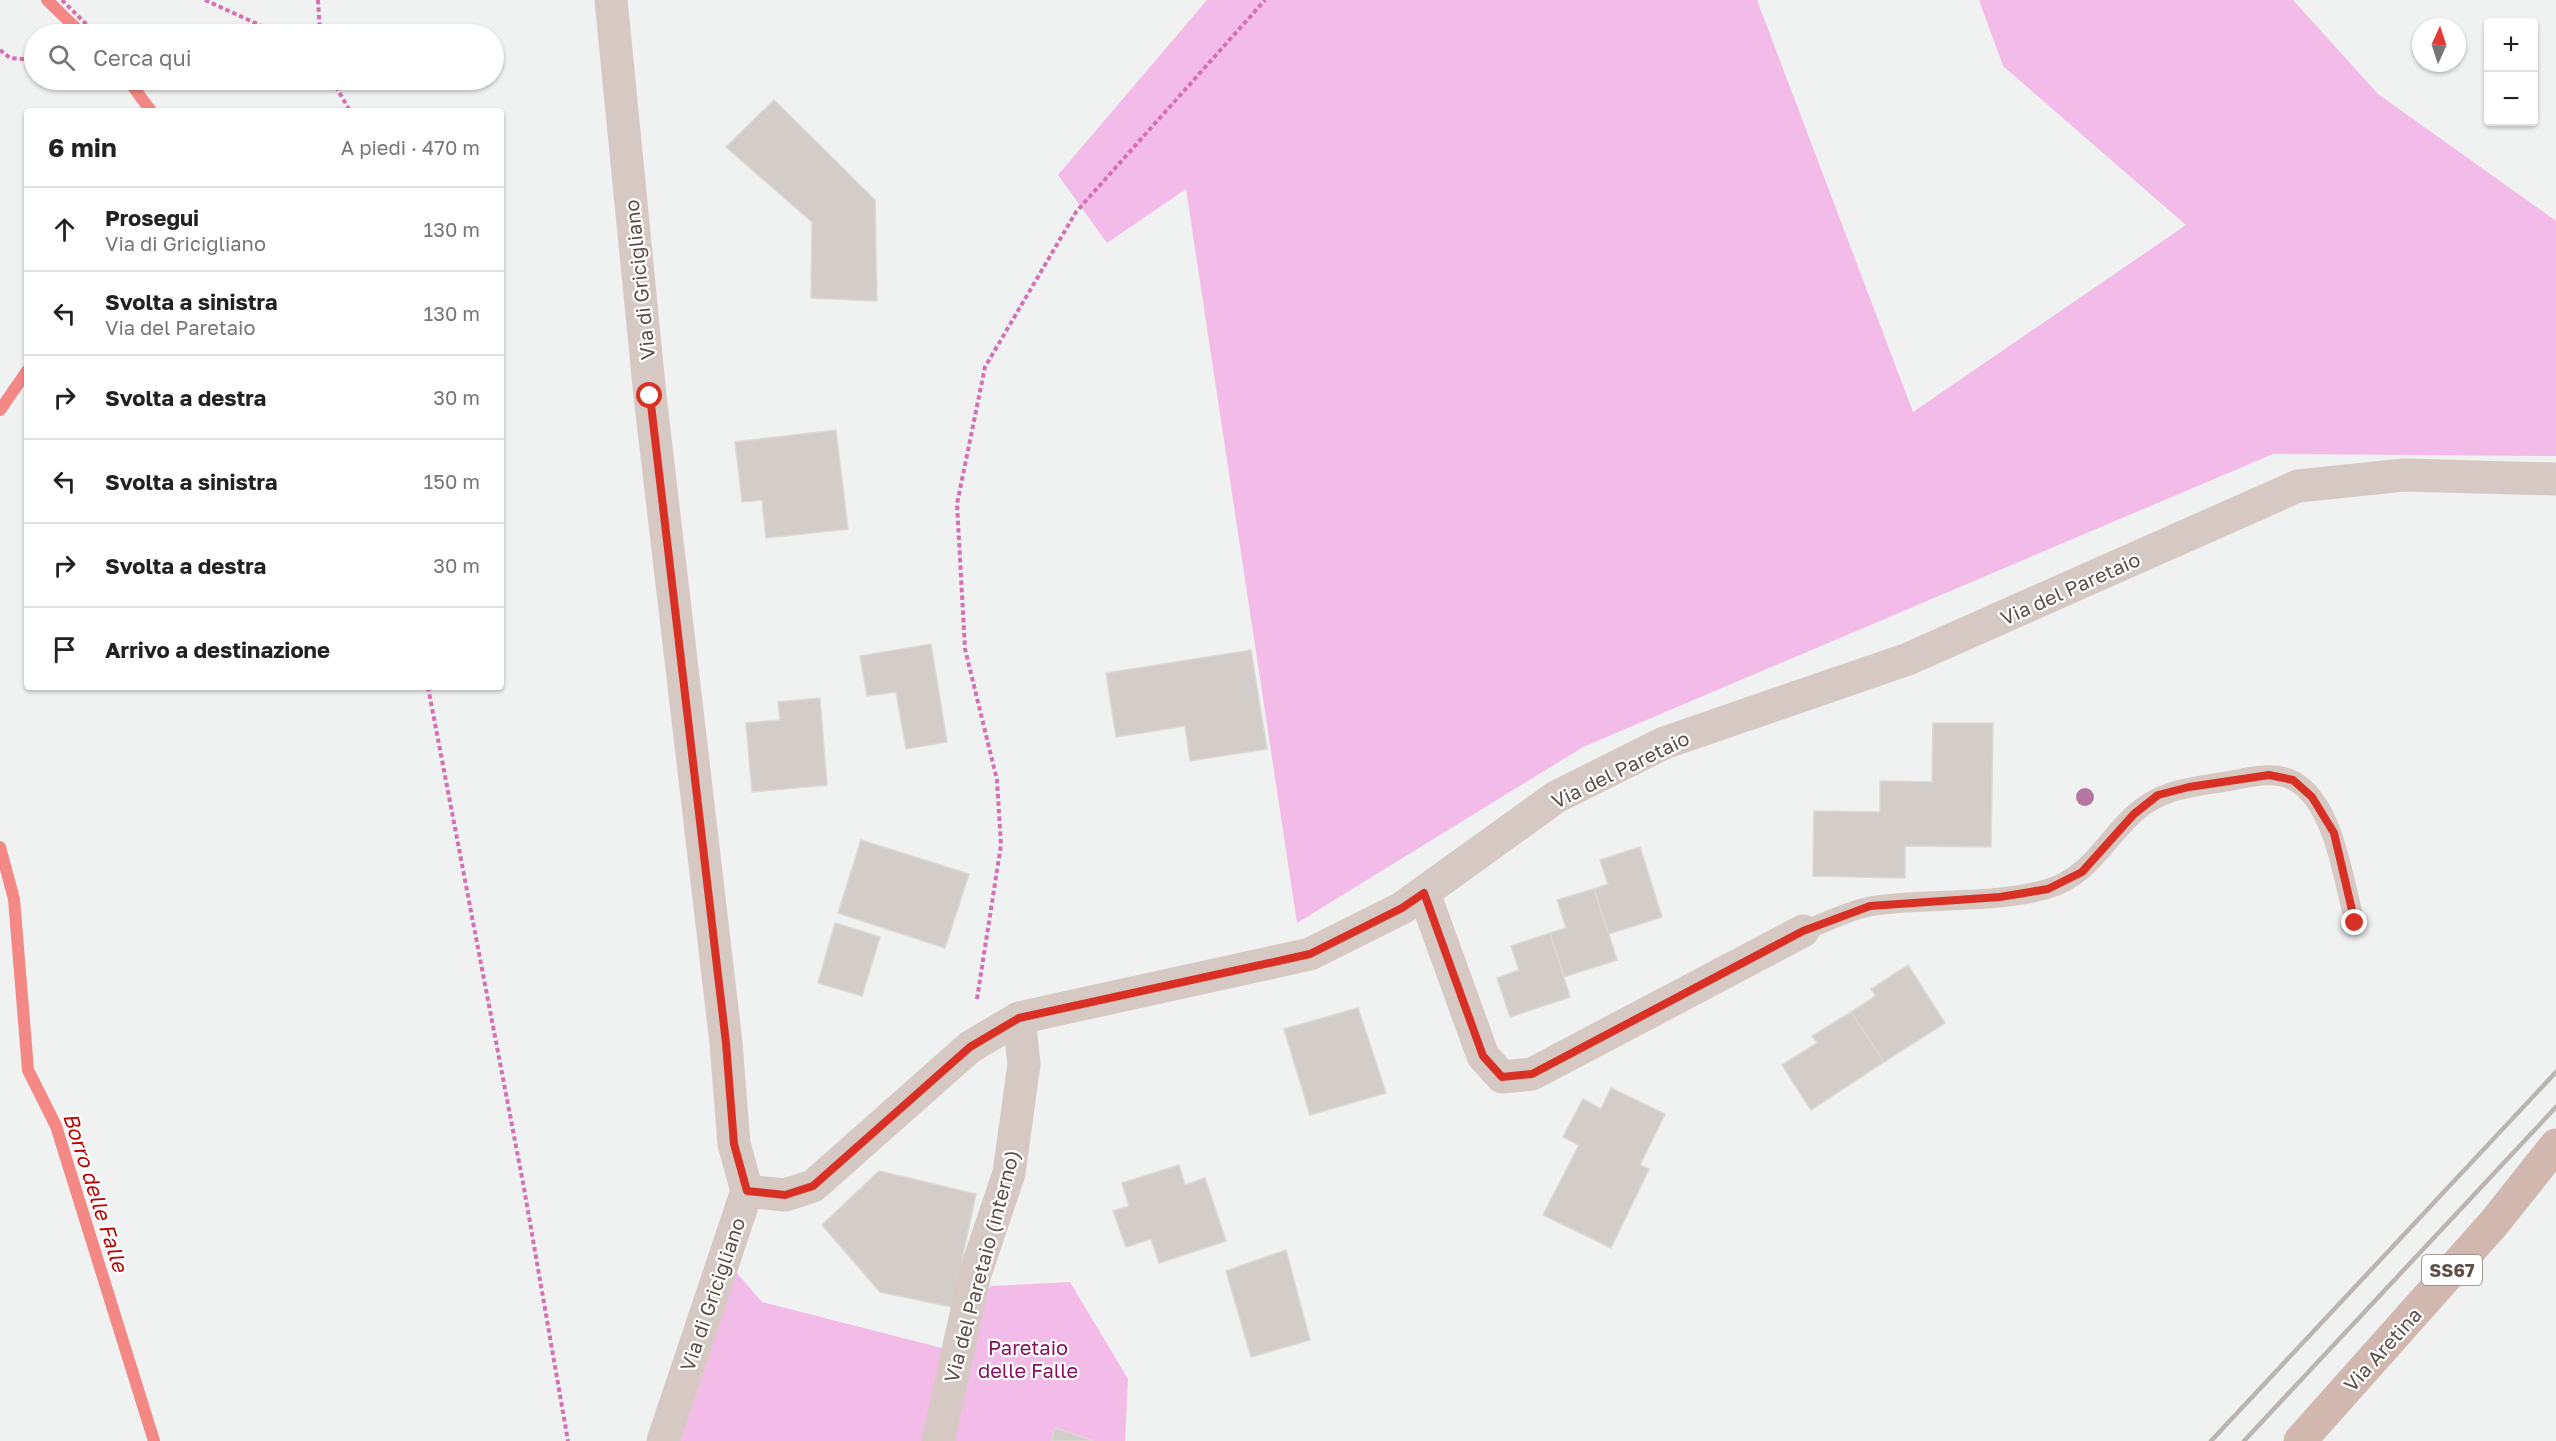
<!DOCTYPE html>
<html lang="it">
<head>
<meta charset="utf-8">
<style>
	:root { --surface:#fff; --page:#f6f6f6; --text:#222; --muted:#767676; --line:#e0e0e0 }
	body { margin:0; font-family:"Golos Text",sans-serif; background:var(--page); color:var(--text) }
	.controls { position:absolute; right:18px; top:18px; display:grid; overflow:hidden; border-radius:6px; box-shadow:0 2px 4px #0004 }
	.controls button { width:54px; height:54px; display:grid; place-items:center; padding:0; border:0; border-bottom:2px solid var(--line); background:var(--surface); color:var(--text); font:30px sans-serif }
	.compass { position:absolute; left:2412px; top:18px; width:54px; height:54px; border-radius:50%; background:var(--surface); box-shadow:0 2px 4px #0004; rotate:3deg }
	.stop { position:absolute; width:18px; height:18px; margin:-14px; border:4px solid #d93025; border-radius:50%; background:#fff }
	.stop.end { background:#d93025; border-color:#fff; box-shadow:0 2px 6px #0008 }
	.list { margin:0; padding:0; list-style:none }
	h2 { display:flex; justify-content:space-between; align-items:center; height:78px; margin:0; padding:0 24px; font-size:26px }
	h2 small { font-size:20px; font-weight:400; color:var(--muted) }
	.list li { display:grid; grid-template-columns:39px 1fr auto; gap:18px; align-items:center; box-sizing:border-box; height:84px; padding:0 24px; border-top:2px solid var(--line) }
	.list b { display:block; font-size:22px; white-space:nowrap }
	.list p { margin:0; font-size:20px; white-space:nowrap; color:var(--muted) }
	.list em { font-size:20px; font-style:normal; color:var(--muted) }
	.icon { flex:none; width:33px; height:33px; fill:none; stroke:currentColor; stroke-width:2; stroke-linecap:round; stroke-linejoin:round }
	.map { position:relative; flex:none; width:2556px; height:1441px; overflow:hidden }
	.search { position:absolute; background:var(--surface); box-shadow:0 2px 4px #0004; left:24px; top:24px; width:480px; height:66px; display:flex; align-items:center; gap:15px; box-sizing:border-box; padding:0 21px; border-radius:33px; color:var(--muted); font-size:22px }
	.panel { position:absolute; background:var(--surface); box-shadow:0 2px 4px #0004; left:24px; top:108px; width:480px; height:582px; border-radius:6px }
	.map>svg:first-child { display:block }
	.green { fill:#f3bbe7 }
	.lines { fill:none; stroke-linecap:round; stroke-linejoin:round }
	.stream { stroke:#f38885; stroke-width:12 }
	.building { fill:#d3cdc9; stroke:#dcd8d3; stroke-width:1.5 }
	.path { stroke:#d471b4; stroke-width:4; stroke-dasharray:4.5 3; stroke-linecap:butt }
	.lane { stroke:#d6c8c2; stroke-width:20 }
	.street { stroke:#d6c8c2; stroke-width:33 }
	.primary { stroke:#d1b8ae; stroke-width:33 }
	.rail { stroke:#bbb5b1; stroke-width:4.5 }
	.tree { fill:#b676a2 }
	.route { stroke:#d93025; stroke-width:8 }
	.labels { text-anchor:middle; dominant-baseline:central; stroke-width:4.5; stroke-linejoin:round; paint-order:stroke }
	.shield { fill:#fff; stroke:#8f827e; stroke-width:1.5 }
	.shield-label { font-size:18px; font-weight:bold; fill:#5f4d46 }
	.street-label { font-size:20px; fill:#5f4d46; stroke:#fff }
	.park-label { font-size:20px; fill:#871061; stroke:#fff }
	.water-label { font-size:21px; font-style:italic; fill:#b70601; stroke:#fff }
</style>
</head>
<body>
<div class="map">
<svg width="2556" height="1441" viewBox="0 0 2556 1441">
	<rect width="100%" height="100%" fill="#f0f2f2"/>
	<!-- green -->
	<g class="green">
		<polygon points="1207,0 1757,0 1913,412 2186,225 2003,66 1979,0 2293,0 2378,94 2556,221 2556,456 2273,454 1583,747 1297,923 1186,189 1107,243 1058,175"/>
		<polygon points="724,1258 762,1302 942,1348 991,1286 1070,1282 1128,1379 1125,1441 1094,1441 1055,1428 1051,1441 663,1441"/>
	</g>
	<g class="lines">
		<!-- stream -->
		<g class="stream">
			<polyline points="47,0 82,34"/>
			<polyline points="128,80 151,111"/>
			<polyline points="0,410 27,371"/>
			<polyline points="0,847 14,899 28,1070 56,1126 154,1441"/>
		</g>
	</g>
	<!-- building -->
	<g class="building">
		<polygon points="774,100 875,200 877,301 811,298 812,222 726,147"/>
		<polygon points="836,430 848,529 766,538 762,500 742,502 735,442"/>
		<polygon points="931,644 947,742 906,749 896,692 867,696 860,656"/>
		<polygon points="1251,650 1267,749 1190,761 1185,726 1116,737 1106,673"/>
		<polygon points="820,698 827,785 752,792 746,723 780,720 778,702"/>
		<polygon points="1933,723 1993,723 1991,847 1905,846 1905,878 1813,876 1814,811 1880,812 1880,781 1932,782"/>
		<polygon points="861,840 969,874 945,948 838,913"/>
		<polygon points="1640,847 1662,917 1608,934 1594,889 1608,884 1600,860"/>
		<polygon points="1594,889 1617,960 1564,977 1550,933 1566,928 1557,900"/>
		<polygon points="835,923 880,937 862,996 818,983"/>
		<polygon points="1550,933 1570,997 1510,1017 1497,978 1519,970 1511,946"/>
		<polygon points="1908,965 1945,1023 1884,1062 1851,1012 1876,996 1871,989"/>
		<polygon points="1358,1008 1386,1093 1310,1115 1284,1029"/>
		<polygon points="1851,1012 1884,1062 1811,1110 1782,1065 1817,1043 1812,1036"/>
		<polygon points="1611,1088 1665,1114 1640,1165 1649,1169 1611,1248 1543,1215 1579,1145 1563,1137 1583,1099 1601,1109"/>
		<polygon points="1179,1165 1185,1185 1205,1178 1226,1241 1159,1263 1151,1239 1126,1247 1113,1211 1129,1206 1122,1183"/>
		<polygon points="879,1171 976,1194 952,1307 880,1292 822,1225"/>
		<polygon points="1286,1250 1310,1340 1251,1357 1226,1271"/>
		<polygon points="1055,1428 1094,1441 1051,1441"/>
	</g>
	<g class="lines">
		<!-- path -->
		<g class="path">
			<polyline points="62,0 96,34"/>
			<polyline points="205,0 279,34"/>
			<polyline points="318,0 320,34"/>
			<polyline points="0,50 10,58 34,60"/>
			<polyline points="332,80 350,111"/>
			<polyline points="428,687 524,1188 568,1441"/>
			<polyline points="977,999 1001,845 997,780 965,649 957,504 985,367 1076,212 1265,0"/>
		</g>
		<!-- lane -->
		<path class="lane" d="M1803,931c22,-8 46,-21 69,-25 57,-9 119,-1 175,-17 42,-12 58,-49 88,-76 25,-23 55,-26 88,-31 21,-3 50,-13 71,-1 41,23 49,100 61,142"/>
		<!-- street -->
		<g class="street">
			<polyline points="611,0 650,396 726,1043 734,1144 747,1191 663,1441"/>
			<polyline points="1424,893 1483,1056 1502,1077 1532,1074 1803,931"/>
			<polyline points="747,1191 785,1195 813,1186 970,1047 1019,1018 1310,954 1402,908 1556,797 1664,743 1908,659 2298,486 2404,475 2556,479"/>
			<polyline points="938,1441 975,1274 1009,1173 1024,1064 1019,1018"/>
		</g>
		<!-- primary -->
		<polyline class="primary" points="2300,1441 2494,1223 2556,1145"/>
		<!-- rail -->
		<g class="rail">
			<polyline points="2211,1441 2556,1072"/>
			<polyline points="2244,1441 2556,1107"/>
		</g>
	</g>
	<!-- trees -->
	<circle class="tree" cx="2085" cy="797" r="9"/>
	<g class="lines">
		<!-- route -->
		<polyline class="route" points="650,396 726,1043 734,1144 747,1191 785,1195 813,1186 970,1047 1019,1018 1310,954 1402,908 1424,893 1483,1056 1502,1077 1532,1074 1803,931 1870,906 2000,897 2048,889 2082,872 2134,814 2158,795 2189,787 2269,775 2293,780 2312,797 2334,833 2355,923"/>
	</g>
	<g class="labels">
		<!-- shield labels -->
		<rect class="shield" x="2422" y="1255" width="60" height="30" rx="4.5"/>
		<g class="shield-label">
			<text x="2452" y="1270">SS67</text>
		</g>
		<!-- street labels -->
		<g class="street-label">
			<text transform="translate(639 280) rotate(-96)">Via di Gricigliano</text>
			<text transform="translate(2070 588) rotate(-24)">Via del Paretaio</text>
			<text transform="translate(1620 769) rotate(-26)">Via del Paretaio</text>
			<text transform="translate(981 1266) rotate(-75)">Via del Paretaio (interno)</text>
			<text transform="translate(712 1294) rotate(-71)">Via di Gricigliano</text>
			<text transform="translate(2382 1349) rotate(-48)">Via Aretina</text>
		</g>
		<!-- park labels -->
		<g class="park-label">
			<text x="1028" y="1347">Paretaio<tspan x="1028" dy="23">delle Falle</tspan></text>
		</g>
		<!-- water labels -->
		<g class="water-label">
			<text transform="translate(96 1192) rotate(72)">Borro delle Falle</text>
		</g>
	</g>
</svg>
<div class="controls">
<button>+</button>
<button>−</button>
</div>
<svg class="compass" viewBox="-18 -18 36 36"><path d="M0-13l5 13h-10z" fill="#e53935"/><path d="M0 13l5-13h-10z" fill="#767676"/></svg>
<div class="stop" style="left:650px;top:396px"></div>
<div class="stop end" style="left:2355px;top:923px"></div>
<div class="search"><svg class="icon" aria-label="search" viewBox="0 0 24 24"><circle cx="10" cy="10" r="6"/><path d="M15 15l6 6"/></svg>Cerca qui</div>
<section class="panel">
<h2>6 min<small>A piedi · 470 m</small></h2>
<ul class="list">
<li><svg class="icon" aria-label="ahead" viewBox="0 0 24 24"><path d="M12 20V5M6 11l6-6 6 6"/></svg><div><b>Prosegui</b><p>Via di Gricigliano</p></div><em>130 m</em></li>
<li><svg class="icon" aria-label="left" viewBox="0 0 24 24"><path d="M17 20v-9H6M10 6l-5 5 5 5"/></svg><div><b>Svolta a sinistra</b><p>Via del Paretaio</p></div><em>130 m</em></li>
<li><svg class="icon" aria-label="right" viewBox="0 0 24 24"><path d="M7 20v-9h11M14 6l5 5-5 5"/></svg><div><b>Svolta a destra</b></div><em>30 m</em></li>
<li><svg class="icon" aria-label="left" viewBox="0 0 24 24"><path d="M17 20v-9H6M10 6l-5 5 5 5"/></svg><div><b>Svolta a sinistra</b></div><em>150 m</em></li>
<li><svg class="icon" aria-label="right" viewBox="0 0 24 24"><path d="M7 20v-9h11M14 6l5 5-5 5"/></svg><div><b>Svolta a destra</b></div><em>30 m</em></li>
<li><svg class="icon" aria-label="arrive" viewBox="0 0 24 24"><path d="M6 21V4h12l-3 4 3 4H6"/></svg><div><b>Arrivo a destinazione</b></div></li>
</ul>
</section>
</div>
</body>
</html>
